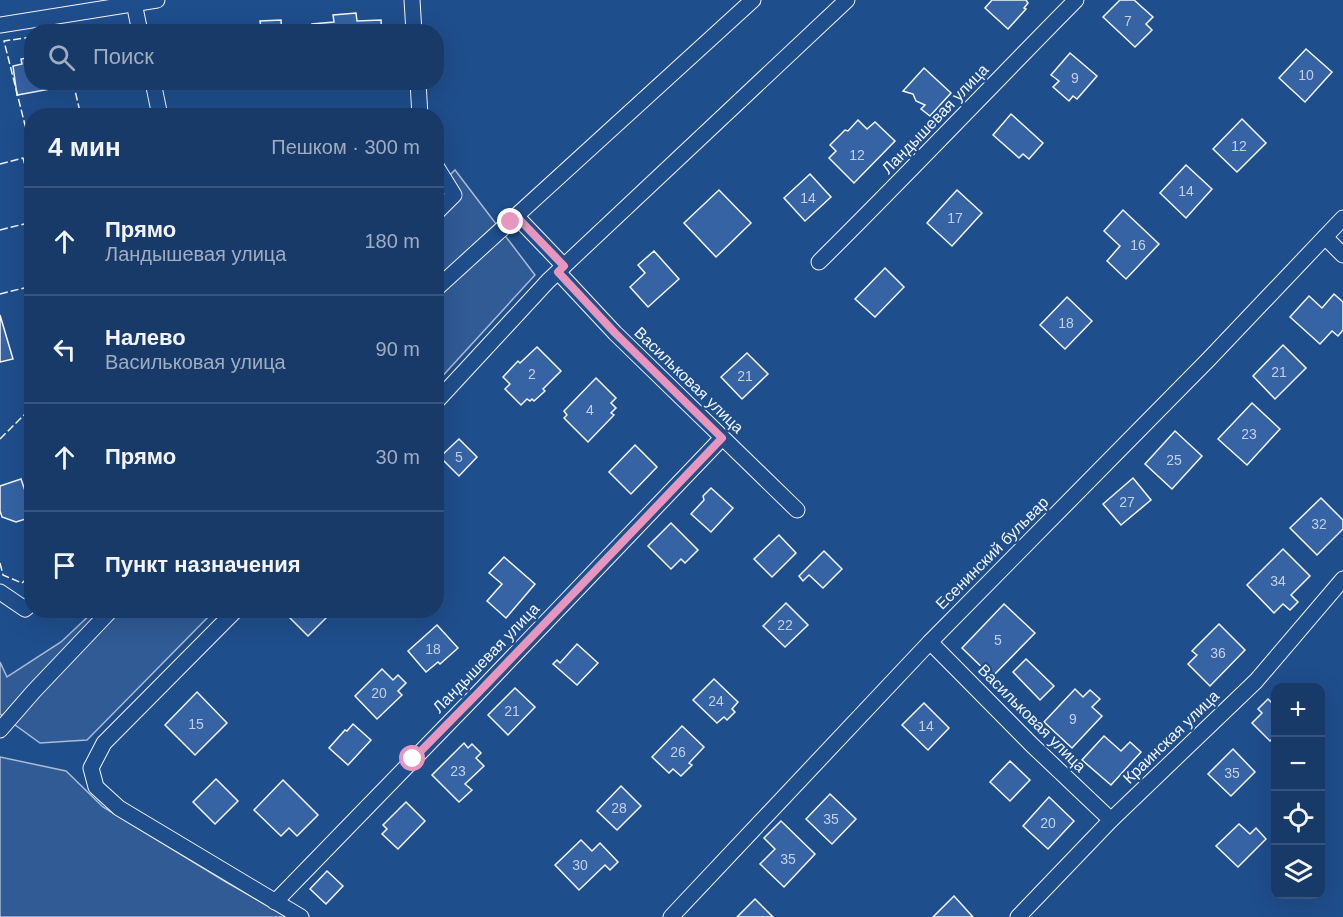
<!DOCTYPE html>
<html lang="ru">
<head>
<meta charset="utf-8">
<style>
	:root { --surface:#173a69; --page:#20416f; --text:#f1f3f6; --muted:#9eadc0; --line:#36547d }
	body { margin:0; font-family:Helvetica,sans-serif; background:var(--page); color:var(--text) }
	.controls { position:absolute; right:18px; bottom:18px; display:grid; overflow:hidden; border-radius:12px; box-shadow:0 6px 24px #0002 }
	.controls button { width:54px; height:54px; display:grid; place-items:center; padding:0; border:0; border-bottom:2px solid var(--line); background:var(--surface); color:var(--text); font:30px sans-serif }
	.stop { position:absolute; width:18px; height:18px; margin:-14px; border:4px solid #e797bd; border-radius:50%; background:#fff }
	.stop.end { background:#e797bd; border-color:#fff; box-shadow:0 2px 6px #0008 }
	.list { margin:0; padding:0; list-style:none }
	h2 { display:flex; justify-content:space-between; align-items:center; height:78px; margin:0; padding:0 24px; font-size:26px }
	h2 small { font-size:20px; font-weight:400; color:var(--muted) }
	.list li { display:grid; grid-template-columns:39px 1fr auto; gap:18px; align-items:center; box-sizing:border-box; height:108px; padding:0 24px; border-top:2px solid var(--line) }
	.list b { display:block; font-size:22px; white-space:nowrap }
	.list p { margin:0; font-size:20px; white-space:nowrap; color:var(--muted) }
	.list em { font-size:20px; font-style:normal; color:var(--muted) }
	.icon { flex:none; width:33px; height:33px; fill:none; stroke:currentColor; stroke-width:2; stroke-linecap:round; stroke-linejoin:round }
	.map { position:relative; flex:none; width:1343px; height:917px; overflow:hidden }
	.search { position:absolute; background:var(--surface); box-shadow:0 6px 24px #0002; left:24px; top:24px; width:420px; height:66px; display:flex; align-items:center; gap:15px; box-sizing:border-box; padding:0 21px; border-radius:24px; color:var(--muted); font-size:22px }
	.panel { position:absolute; background:var(--surface); box-shadow:0 6px 24px #0002; left:24px; top:108px; width:420px; height:510px; border-radius:24px }
	.map>svg:first-child { display:block }
	.green { fill:#305b95; stroke:#a8bbd7; stroke-width:1.5 }
	.building { fill:#3563a3; stroke:#f2f6ff; stroke-width:1.5 }
	.lines { fill:none; stroke-linecap:round; stroke-linejoin:round }
	.street-casing { stroke:#f2f6ff; stroke-width:17 }
	.street { stroke:#1f4e8c; stroke-width:15 }
	.fence { stroke:#f2f6ff; stroke-width:1.5; stroke-dasharray:8 3; stroke-linecap:butt }
	.route { stroke:#e797bd; stroke-width:8 }
	.labels { text-anchor:middle; dominant-baseline:central; stroke-width:4.5; stroke-linejoin:round; paint-order:stroke }
	.number-label { font-size:14px; fill:#c3d1e8 }
	.street-label { font-size:16px; fill:#f2f6ff; stroke:#1f4e8c }
</style>
</head>
<body>
<div class="map">
<svg width="1343" height="917" viewBox="0 0 1343 917">
	<rect width="100%" height="100%" fill="#1f4e8c"/>
	<!-- green -->
	<g class="green">
		<polygon points="455,170 535,275 437,382 437,188"/>
		<polygon points="94,611 214,611 87,740 40,743 0,714 0,662 7,677 61,642"/>
		<polygon points="0,757 66,771 103,807 226,882 288,917 0,917"/>
	</g>
	<!-- building -->
	<g class="building">
		<polygon points="992,0 1026,0 1028,3 1024,8 1026,9 1008,29 985,8"/>
		<polygon points="1120,0 1134,0 1153,17 1146,24 1152,30 1135,47 1103,17"/>
		<polygon points="356,13 357,21 381,20 382,32 313,32 312,24 334,22 333,15"/>
		<polygon points="281,20 282,32 258,32 258,28 261,28 260,21"/>
		<polygon points="1306,49 1332,72 1305,102 1279,78"/>
		<polygon points="1070,53 1097,76 1077,99 1073,96 1069,101 1053,87 1059,81 1051,75"/>
		<polygon points="32,57 32,82 55,82 56,88 17,95 13,66 22,64 21,59"/>
		<polygon points="924,68 951,93 930,116 921,109 925,105 916,101 913,94 903,91"/>
		<polygon points="1011,114 1043,143 1029,159 1023,154 1019,158 993,135"/>
		<polygon points="1242,119 1266,143 1237,172 1213,149"/>
		<polygon points="858,120 867,129 875,122 895,141 854,183 829,158 836,151 830,145 845,130 848,131"/>
		<polygon points="1186,165 1212,189 1186,218 1160,193"/>
		<polygon points="810,174 831,197 805,221 784,198"/>
		<polygon points="719,190 751,223 716,257 684,223"/>
		<polygon points="957,190 982,213 952,246 927,223"/>
		<polygon points="1123,210 1159,244 1126,279 1107,261 1120,246 1104,231"/>
		<polygon points="654,251 679,279 648,307 630,287 645,273 638,265"/>
		<polygon points="885,268 904,287 875,317 855,299"/>
		<polygon points="1334,294 1343,302 1343,330 1338,336 1332,331 1320,344 1290,317 1309,296 1322,308"/>
		<polygon points="1067,297 1092,321 1065,349 1040,325"/>
		<polygon points="0,315 13,359 0,362"/>
		<polygon points="1283,345 1306,368 1275,399 1253,376"/>
		<polygon points="537,347 561,371 543,389 545,391 534,401 532,399 530,401 527,399 521,405 505,389 510,384 503,377 518,361 520,363"/>
		<polygon points="747,353 768,374 742,399 721,377"/>
		<polygon points="596,378 616,398 611,403 616,408 611,413 614,415 588,442 564,418 567,415 564,411"/>
		<polygon points="1252,403 1280,429 1247,465 1218,439"/>
		<polygon points="1175,431 1202,456 1172,489 1145,464"/>
		<polygon points="459,439 477,457 459,476 440,457"/>
		<polygon points="635,445 657,467 631,494 609,472"/>
		<polygon points="1133,478 1151,500 1121,525 1103,504"/>
		<polygon points="21,479 32,511 32,517 16,522 2,517 0,511 0,486"/>
		<polygon points="711,488 733,508 711,532 691,514 704,500 703,496"/>
		<polygon points="1321,498 1343,520 1343,529 1317,555 1290,528"/>
		<polygon points="671,523 698,550 685,563 681,559 671,569 648,546"/>
		<polygon points="779,535 796,553 772,577 754,559"/>
		<polygon points="1283,549 1310,576 1291,595 1298,602 1290,610 1283,604 1274,613 1247,585"/>
		<polygon points="824,551 842,569 823,588 809,575 803,581 799,576"/>
		<polygon points="504,557 535,584 506,618 487,601 502,584 489,573"/>
		<polygon points="786,603 808,625 785,647 763,626"/>
		<polygon points="1004,604 1035,633 992,677 962,648"/>
		<polygon points="294,610 297,610 299,612 301,610 334,610 308,636 288,616"/>
		<polygon points="1219,624 1245,650 1210,686 1188,664 1197,655 1192,651"/>
		<polygon points="437,625 458,648 440,664 438,662 426,672 408,651"/>
		<polygon points="577,644 598,663 577,685 553,664 557,660 560,663"/>
		<polygon points="1026,659 1054,686 1040,700 1013,672"/>
		<polygon points="382,669 393,680 398,675 406,683 398,691 402,695 377,719 355,696"/>
		<polygon points="714,679 738,702 732,709 735,712 727,720 724,717 717,723 693,700"/>
		<polygon points="515,688 535,707 508,735 488,715"/>
		<polygon points="1075,689 1083,697 1090,690 1100,699 1092,707 1102,716 1072,748 1044,722"/>
		<polygon points="197,692 227,723 195,755 165,725"/>
		<polygon points="1276,698 1276,735 1270,741 1252,723 1262,713 1258,709 1268,699 1271,702"/>
		<polygon points="924,703 949,728 928,750 902,725"/>
		<polygon points="353,724 371,740 348,765 329,748 345,730 347,731"/>
		<polygon points="682,726 704,747 689,763 692,765 681,776 673,769 669,773 652,757"/>
		<polygon points="1104,736 1121,751 1130,742 1141,752 1111,785 1082,760"/>
		<polygon points="464,743 468,748 472,744 481,753 476,758 484,766 465,784 472,790 459,802 432,775"/>
		<polygon points="1233,749 1255,772 1231,796 1208,774"/>
		<polygon points="1010,761 1030,780 1010,801 990,782"/>
		<polygon points="216,779 238,801 215,824 193,802"/>
		<polygon points="283,780 318,815 297,836 289,828 281,836 254,810"/>
		<polygon points="621,786 641,806 617,830 597,811"/>
		<polygon points="830,794 856,819 832,844 806,819"/>
		<polygon points="1049,797 1074,821 1048,849 1023,826"/>
		<polygon points="406,802 425,821 398,849 382,834 387,829 383,825"/>
		<polygon points="781,821 815,854 784,887 760,864 775,849 764,838"/>
		<polygon points="1239,824 1250,834 1256,828 1266,839 1238,867 1216,846"/>
		<polygon points="581,840 592,851 600,843 618,862 610,870 605,865 579,890 555,865"/>
		<polygon points="327,871 343,886 326,904 310,889"/>
		<polygon points="954,896 973,917 933,917"/>
		<polygon points="755,899 773,917 737,917"/>
	</g>
	<g class="lines">
		<!-- street casing -->
		<g class="street-casing">
			<g id="street">
				<polyline points="412,0 414,32"/>
				<polyline points="134,3 140,32"/>
				<polyline points="0,25 157,0"/>
				<polyline points="153,82 160,116"/>
				<polyline points="418,82 420,116"/>
				<polyline points="436,166 454,195 436,213"/>
				<polyline points="517,217 564,266"/>
				<polyline points="1325,237 1343,255"/>
				<path d="M819,262c87,-86 171,-175 257,-262"/>
				<polyline points="558,272 615,333 797,510"/>
				<polyline points="436,289 753,0"/>
				<polyline points="436,402 548,281 847,0"/>
				<polyline points="0,592 25,609 32,603"/>
				<polyline points="236,610 104,743 91,768 96,787 119,808 301,917"/>
				<polyline points="930,642 1033,746 1111,820"/>
				<polyline points="0,730 34,691 111,610"/>
				<polyline points="275,902 479,692 722,438"/>
				<polyline points="671,917 930,642 1209,359 1343,218"/>
				<polyline points="1018,917 1111,820 1256,681 1343,579"/>
			</g>
		</g>
		<!-- street -->
		<use href="#street" class="street"/>
		<!-- fence -->
		<g class="fence">
			<polyline points="32,37 4,41 32,153"/>
			<polyline points="73,82 81,116"/>
			<polyline points="0,164 23,158 32,190"/>
			<polyline points="0,230 32,222"/>
			<polyline points="0,294 32,286"/>
			<polyline points="0,439 32,407"/>
			<polyline points="0,563 3,575 22,583 32,574"/>
		</g>
	</g>
	<g class="lines">
		<!-- route -->
		<polyline class="route" points="413,759 479,692 722,438 615,333 558,272 564,266 517,217 511,222"/>
	</g>
	<g class="labels">
		<!-- number labels -->
		<g class="number-label">
			<text x="1128" y="21">7</text>
			<text x="1306" y="75">10</text>
			<text x="1075" y="78">9</text>
			<text x="1239" y="146">12</text>
			<text x="857" y="155">12</text>
			<text x="1186" y="191">14</text>
			<text x="808" y="198">14</text>
			<text x="955" y="218">17</text>
			<text x="1138" y="245">16</text>
			<text x="1066" y="323">18</text>
			<text x="1279" y="372">21</text>
			<text x="532" y="374">2</text>
			<text x="745" y="376">21</text>
			<text x="590" y="410">4</text>
			<text x="1249" y="434">23</text>
			<text x="459" y="457">5</text>
			<text x="1174" y="460">25</text>
			<text x="1127" y="502">27</text>
			<text x="1319" y="524">32</text>
			<text x="1278" y="581">34</text>
			<text x="785" y="625">22</text>
			<text x="998" y="640">5</text>
			<text x="433" y="649">18</text>
			<text x="1218" y="653">36</text>
			<text x="379" y="693">20</text>
			<text x="716" y="701">24</text>
			<text x="512" y="711">21</text>
			<text x="1073" y="719">9</text>
			<text x="196" y="724">15</text>
			<text x="926" y="726">14</text>
			<text x="678" y="752">26</text>
			<text x="458" y="771">23</text>
			<text x="1232" y="773">35</text>
			<text x="619" y="808">28</text>
			<text x="831" y="819">35</text>
			<text x="1048" y="823">20</text>
			<text x="788" y="859">35</text>
			<text x="580" y="865">30</text>
		</g>
		<!-- street labels -->
		<g class="street-label">
			<text transform="translate(935 119) rotate(-46)">Ландышевая улица</text>
			<text transform="translate(689 380) rotate(44)">Васильковая улица</text>
			<text transform="translate(992 553) rotate(-45)">Есенинский бульвар</text>
			<text transform="translate(486 658) rotate(-46)">Ландышевая улица</text>
			<text transform="translate(1032 718) rotate(45)">Васильковая улица</text>
			<text transform="translate(1171 737) rotate(-44)">Краинская улица</text>
		</g>
	</g>
</svg>
<div class="controls">
<button>+</button>
<button>−</button>
<button><svg class="icon" aria-label="locate" viewBox="0 0 24 24"><circle cx="12" cy="12" r="6"/><path d="M12 2v4M12 18v4M2 12h4M18 12h4"/></svg></button>
<button><svg class="icon" aria-label="layers" viewBox="0 0 24 24"><path d="M12 4l9 5-9 5-9-5zM3 14l9 5 9-5"/></svg></button>
</div>
<div class="stop" style="left:413px;top:759px"></div>
<div class="stop end" style="left:511px;top:222px"></div>
<div class="search"><svg class="icon" aria-label="search" viewBox="0 0 24 24"><circle cx="10" cy="10" r="6"/><path d="M15 15l6 6"/></svg>Поиск</div>
<section class="panel">
<h2>4 мин<small>Пешком · 300 m</small></h2>
<ul class="list">
<li><svg class="icon" aria-label="ahead" viewBox="0 0 24 24"><path d="M12 20V5M6 11l6-6 6 6"/></svg><div><b>Прямо</b><p>Ландышевая улица</p></div><em>180 m</em></li>
<li><svg class="icon" aria-label="left" viewBox="0 0 24 24"><path d="M17 20v-9H6M10 6l-5 5 5 5"/></svg><div><b>Налево</b><p>Васильковая улица</p></div><em>90 m</em></li>
<li><svg class="icon" aria-label="ahead" viewBox="0 0 24 24"><path d="M12 20V5M6 11l6-6 6 6"/></svg><div><b>Прямо</b></div><em>30 m</em></li>
<li><svg class="icon" aria-label="arrive" viewBox="0 0 24 24"><path d="M6 21V4h12l-3 4 3 4H6"/></svg><div><b>Пункт назначения</b></div></li>
</ul>
</section>
</div>
</body>
</html>
